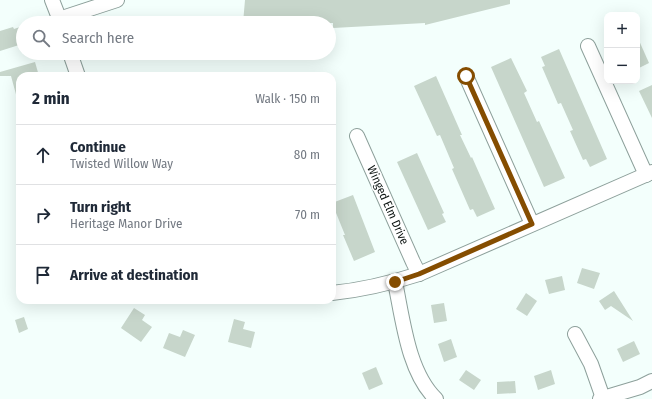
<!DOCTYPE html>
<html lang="en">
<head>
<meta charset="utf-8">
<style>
	:root { --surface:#fff; --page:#f6f6f7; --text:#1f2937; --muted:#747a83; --line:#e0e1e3 }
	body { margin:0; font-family:"Fira Sans Condensed",sans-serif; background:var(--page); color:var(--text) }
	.controls { position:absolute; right:12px; top:12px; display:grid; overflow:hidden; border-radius:8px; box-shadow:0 4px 16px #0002 }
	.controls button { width:36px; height:36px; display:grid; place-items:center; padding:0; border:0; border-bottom:1px solid var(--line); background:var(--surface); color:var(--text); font:20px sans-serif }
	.stop { position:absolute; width:12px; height:12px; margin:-9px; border:3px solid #854d00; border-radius:50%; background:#fff }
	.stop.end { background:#854d00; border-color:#fff; box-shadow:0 1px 4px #0008 }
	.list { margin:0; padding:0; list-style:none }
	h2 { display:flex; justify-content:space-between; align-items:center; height:52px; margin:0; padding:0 16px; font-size:17px }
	h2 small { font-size:13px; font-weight:400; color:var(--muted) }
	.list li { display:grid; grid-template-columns:26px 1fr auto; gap:12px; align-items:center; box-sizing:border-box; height:60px; padding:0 16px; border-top:1px solid var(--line) }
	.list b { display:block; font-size:15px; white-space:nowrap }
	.list p { margin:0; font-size:13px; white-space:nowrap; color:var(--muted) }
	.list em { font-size:13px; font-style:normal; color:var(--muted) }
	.icon { flex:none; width:22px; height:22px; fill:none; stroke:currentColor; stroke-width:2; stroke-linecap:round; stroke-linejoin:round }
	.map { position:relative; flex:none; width:652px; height:399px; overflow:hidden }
	.search { position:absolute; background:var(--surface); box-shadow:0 4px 16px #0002; left:16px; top:16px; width:320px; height:44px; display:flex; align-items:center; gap:10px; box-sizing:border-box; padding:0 14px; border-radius:22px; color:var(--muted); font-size:15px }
	.panel { position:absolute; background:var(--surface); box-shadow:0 4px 16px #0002; left:16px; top:72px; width:320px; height:232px; border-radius:12px }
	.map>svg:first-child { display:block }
	.building { fill:#c7d6cb }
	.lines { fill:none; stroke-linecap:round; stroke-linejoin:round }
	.street-casing { stroke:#8da09b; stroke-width:16 }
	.street { stroke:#fff; stroke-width:14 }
	.route { stroke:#854d00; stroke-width:5 }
	.labels { text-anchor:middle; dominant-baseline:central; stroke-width:3; stroke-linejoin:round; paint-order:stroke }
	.street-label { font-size:12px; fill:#0f1614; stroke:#fff }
</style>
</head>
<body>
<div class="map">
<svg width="652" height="399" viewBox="0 0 652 399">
	<rect width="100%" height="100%" fill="#f3fffc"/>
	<!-- building -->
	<g class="building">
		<polygon points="245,0 510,0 510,4 425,25 425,23 333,28 333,23 243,23"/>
		<polygon points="13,27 14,29 20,27 23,39 18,41 19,45 0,51 0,31"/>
		<polygon points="637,36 649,63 637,69"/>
		<polygon points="559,49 607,159 590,167 586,159 583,160 570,131 573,130 561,103 558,104 542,67 545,66 541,57"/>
		<polygon points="511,58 527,91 524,93 537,122 539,121 565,178 544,187 491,67"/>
		<polygon points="35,62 39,76 20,76 20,98 17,98 11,76 0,76 0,72"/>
		<polygon points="436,76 462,135 460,135 471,158 472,157 495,209 477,217 473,209 470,210 452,169 454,168 440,135 437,136 414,86"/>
		<polygon points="652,85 652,118 639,91"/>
		<polygon points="417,153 444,213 442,214 446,222 428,230 397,162"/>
		<polygon points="353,195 375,252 354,261 343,235 345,235 332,203"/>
		<polygon points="582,268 600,273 594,289 577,283"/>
		<polygon points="562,276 565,290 549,294 545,280"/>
		<polygon points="614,291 633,321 611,306 605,310 599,301"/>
		<polygon points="526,293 537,301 527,316 516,309"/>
		<polygon points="444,303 447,321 434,323 431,305"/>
		<polygon points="134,308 145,315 142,320 152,327 141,342 121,328"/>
		<polygon points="24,317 28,329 19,333 15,320"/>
		<polygon points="234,319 245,322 243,329 255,332 251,348 228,342"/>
		<polygon points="183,330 195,335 185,357 163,348 169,333 180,337"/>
		<polygon points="451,339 457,357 444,362 438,344"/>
		<polygon points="634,341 640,354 623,362 617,349"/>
		<polygon points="376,367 383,384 369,390 362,373"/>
		<polygon points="466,370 481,380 474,390 459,380"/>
		<polygon points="551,370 555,384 538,390 534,376"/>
		<polygon points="515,381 516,393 497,394 497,382"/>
	</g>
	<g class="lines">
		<!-- street casing -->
		<g class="street-casing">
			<g id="street">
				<polyline points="52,0 61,23"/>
				<polyline points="59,19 117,0"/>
				<polyline points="588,46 646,175"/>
				<polyline points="70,53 78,76"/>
				<polyline points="466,76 532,224"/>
				<polyline points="357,136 413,262 419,274"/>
				<path d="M395,282c8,38 13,90 41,117"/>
				<path d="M332,293c30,-3 59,-10 87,-19l233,-102"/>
				<polyline points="575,334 591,364 603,398"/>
				<polyline points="600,399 640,387 652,381"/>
			</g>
		</g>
		<!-- street -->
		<use href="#street" class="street"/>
	</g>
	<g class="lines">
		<!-- route -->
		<polyline class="route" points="395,282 419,274 532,224 466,76"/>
	</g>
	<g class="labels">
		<!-- street labels -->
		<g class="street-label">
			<text transform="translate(388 205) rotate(66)">Winged Elm Drive</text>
		</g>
	</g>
</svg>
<div class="controls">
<button>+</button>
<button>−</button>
</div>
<div class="stop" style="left:466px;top:76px"></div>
<div class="stop end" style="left:395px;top:282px"></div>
<div class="search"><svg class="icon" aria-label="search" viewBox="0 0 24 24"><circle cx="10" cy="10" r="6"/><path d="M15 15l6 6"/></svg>Search here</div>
<section class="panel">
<h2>2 min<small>Walk · 150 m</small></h2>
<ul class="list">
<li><svg class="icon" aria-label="ahead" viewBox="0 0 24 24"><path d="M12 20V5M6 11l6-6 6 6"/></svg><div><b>Continue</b><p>Twisted Willow Way</p></div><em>80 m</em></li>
<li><svg class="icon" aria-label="right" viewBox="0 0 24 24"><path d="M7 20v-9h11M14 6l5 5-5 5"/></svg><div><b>Turn right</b><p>Heritage Manor Drive</p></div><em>70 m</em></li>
<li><svg class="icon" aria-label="arrive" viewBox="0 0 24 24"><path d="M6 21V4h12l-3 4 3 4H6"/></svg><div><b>Arrive at destination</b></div></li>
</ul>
</section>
</div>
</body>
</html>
